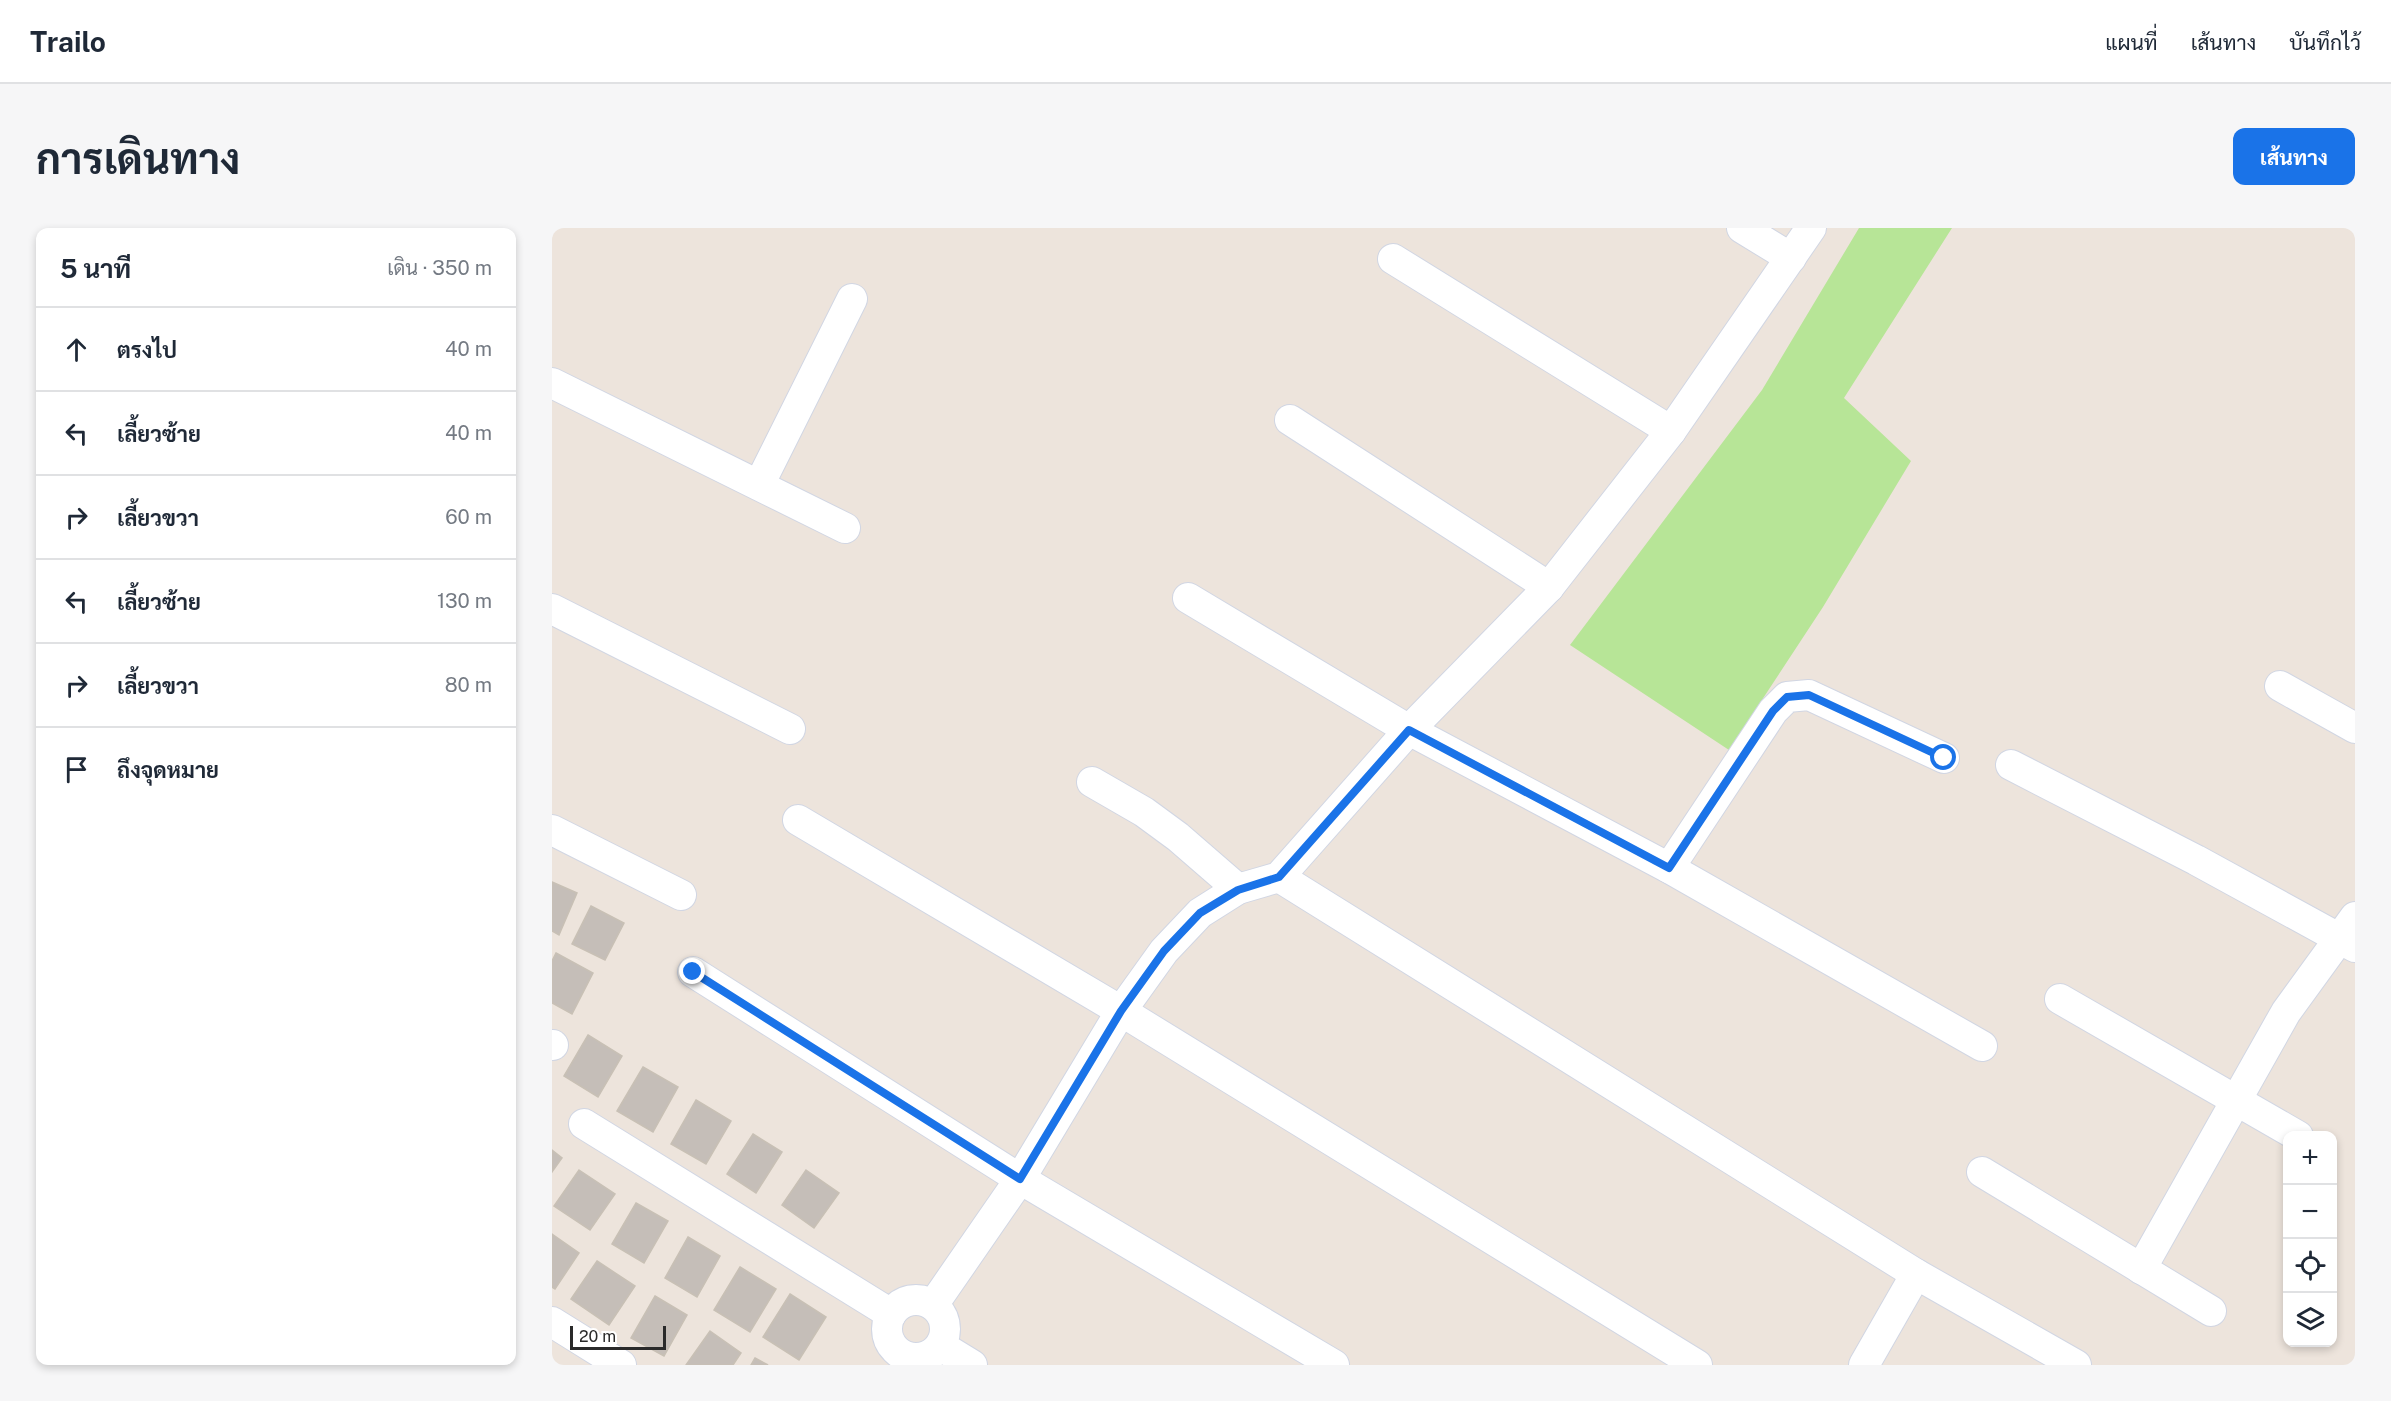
<!DOCTYPE html>
<html lang="th">
<head>
<meta charset="utf-8">
<style>
	:root { --surface:#fff; --page:#f6f6f7; --text:#1f2937; --muted:#747a83; --line:#e0e1e3; --accent:#1a73e8 }
	body { margin:0; font-family:"Public Sans",Sarabun,sans-serif; background:var(--page); color:var(--text) }
	.controls { position:absolute; right:18px; bottom:18px; display:grid; overflow:hidden; border-radius:12px; box-shadow:0 3px 9px #0003 }
	.controls button { width:54px; height:54px; display:grid; place-items:center; padding:0; border:0; border-bottom:2px solid var(--line); background:var(--surface); color:var(--text); font:30px sans-serif }
	.scale { position:absolute; left:18px; bottom:15px; width:96px; box-sizing:border-box; padding-left:6px; border:3px solid #2a2a2a; border-top:0; font-size:16px; line-height:21px; white-space:nowrap; color:#2a2a2a; -webkit-text-stroke:4px #fff; paint-order:stroke }
	.stop { position:absolute; width:18px; height:18px; margin:-14px; border:4px solid #1a73e8; border-radius:50%; background:#fff }
	.stop.end { background:#1a73e8; border-color:#fff; box-shadow:0 2px 6px #0008 }
	.list { margin:0; padding:0; list-style:none }
	h2 { display:flex; justify-content:space-between; align-items:center; height:78px; margin:0; padding:0 24px; font-size:26px }
	h2 small { font-size:20px; font-weight:400; color:var(--muted) }
	.list li { display:grid; grid-template-columns:39px 1fr auto; gap:18px; align-items:center; box-sizing:border-box; height:84px; padding:0 24px; border-top:2px solid var(--line) }
	.list b { display:block; font-size:22px; white-space:nowrap }
	.list em { font-size:20px; font-style:normal; color:var(--muted) }
	.icon { flex:none; width:33px; height:33px; fill:none; stroke:currentColor; stroke-width:2; stroke-linecap:round; stroke-linejoin:round }
	.map { position:relative; flex:none; width:1803px; height:1137px; overflow:hidden; border-radius:12px }
	header { display:flex; align-items:center; gap:36px; box-sizing:border-box; height:84px; padding:0 30px; background:var(--surface); border-bottom:2px solid var(--line) }
	header strong { font-size:28px }
	nav { display:flex; gap:33px; margin-inline-start:auto; font-size:21px }
	.intro { display:flex; align-items:center; justify-content:space-between; box-sizing:border-box; height:144px; padding:0 36px }
	h1 { margin:0; font-size:42px }
	.button { padding:15px 27px; border-radius:12px; background:var(--accent); color:#fff; font-size:21px; font-weight:700 }
	main { display:flex; gap:36px; padding:0 36px }
	aside { flex:1; background:var(--surface); border-radius:12px; box-shadow:0 3px 9px #0003 }
	.map>svg:first-child { display:block }
	.green { fill:#b7e597 }
	.building { fill:#c5beb8; stroke:#c8c0b5; stroke-width:1.5 }
	.lines { fill:none; stroke-linecap:round; stroke-linejoin:round }
	.minor-casing { stroke:#d1d6e3; stroke-width:32 }
	.minor { stroke:#fff; stroke-width:30 }
	.route { stroke:#1a73e8; stroke-width:8 }
</style>
</head>
<body>
<header>
<strong>Trailo</strong>
<nav><a>แผนที่</a><a>เส้นทาง</a><a>บันทึกไว้</a></nav>
</header>
<div class="intro"><h1>การเดินทาง</h1><a class="button">เส้นทาง</a></div>
<main>
<aside>
<h2>5 นาที<small>เดิน · 350 m</small></h2>
<ul class="list">
<li><svg class="icon" aria-label="ahead" viewBox="0 0 24 24"><path d="M12 20V5M6 11l6-6 6 6"/></svg><div><b>ตรงไป</b></div><em>40 m</em></li>
<li><svg class="icon" aria-label="left" viewBox="0 0 24 24"><path d="M17 20v-9H6M10 6l-5 5 5 5"/></svg><div><b>เลี้ยวซ้าย</b></div><em>40 m</em></li>
<li><svg class="icon" aria-label="right" viewBox="0 0 24 24"><path d="M7 20v-9h11M14 6l5 5-5 5"/></svg><div><b>เลี้ยวขวา</b></div><em>60 m</em></li>
<li><svg class="icon" aria-label="left" viewBox="0 0 24 24"><path d="M17 20v-9H6M10 6l-5 5 5 5"/></svg><div><b>เลี้ยวซ้าย</b></div><em>130 m</em></li>
<li><svg class="icon" aria-label="right" viewBox="0 0 24 24"><path d="M7 20v-9h11M14 6l5 5-5 5"/></svg><div><b>เลี้ยวขวา</b></div><em>80 m</em></li>
<li><svg class="icon" aria-label="arrive" viewBox="0 0 24 24"><path d="M6 21V4h12l-3 4 3 4H6"/></svg><div><b>ถึงจุดหมาย</b></div></li>
</ul>
</aside>
<div class="map">
<svg width="1803" height="1137" viewBox="0 0 1803 1137">
	<rect width="100%" height="100%" fill="#ede4dc"/>
	<!-- green -->
	<polygon class="green" points="1307,0 1400,0 1292,170 1359,233 1271,379 1177,522 1018,417 1210,162"/>
	<!-- building -->
	<g class="building">
		<polygon points="0,654 25,665 7,707 0,703"/>
		<polygon points="39,678 72,695 53,732 20,716"/>
		<polygon points="4,725 41,745 20,786 0,775 0,733"/>
		<polygon points="36,807 70,828 46,869 12,848"/>
		<polygon points="91,839 126,859 101,904 65,883"/>
		<polygon points="144,872 179,893 154,936 119,916"/>
		<polygon points="201,906 230,924 204,965 175,946"/>
		<polygon points="0,922 10,930 0,944"/>
		<polygon points="27,942 63,966 38,1002 2,978"/>
		<polygon points="254,942 287,965 262,1000 230,977"/>
		<polygon points="84,975 116,993 92,1035 60,1016"/>
		<polygon points="0,1006 27,1025 3,1061 0,1059"/>
		<polygon points="136,1009 168,1028 145,1069 113,1050"/>
		<polygon points="45,1033 83,1058 57,1097 19,1071"/>
		<polygon points="188,1039 224,1061 198,1104 162,1082"/>
		<polygon points="238,1066 274,1089 247,1132 211,1109"/>
		<polygon points="103,1068 135,1087 112,1128 79,1110"/>
		<polygon points="158,1103 189,1125 181,1137 134,1137"/>
		<polygon points="203,1130 216,1137 199,1137"/>
	</g>
	<g class="lines">
		<!-- minor casing -->
		<g class="minor-casing">
			<g id="minor">
				<polyline points="1190,0 1239,30"/>
				<polyline points="841,31 1119,203"/>
				<polyline points="0,155 293,300"/>
				<polyline points="738,192 997,359"/>
				<polyline points="207,257 300,71"/>
				<polyline points="636,370 857,502 1117,640 1430,818"/>
				<polyline points="0,381 238,501"/>
				<polyline points="1728,458 1803,500"/>
				<polyline points="1459,537 1644,632 1803,719"/>
				<polyline points="540,554 592,584 626,609 686,661"/>
				<polyline points="246,592 569,783 1145,1137"/>
				<polyline points="0,602 129,667"/>
				<polyline points="1117,640 1221,483 1235,469 1257,467 1392,530"/>
				<polyline points="727,649 1364,1046 1524,1137"/>
				<polyline points="141,744 468,951 782,1137"/>
				<polyline points="1508,771 1746,908"/>
				<polyline points="0,817 1,817"/>
				<polyline points="32,896 339,1086"/>
				<polyline points="1430,944 1659,1083"/>
				<polyline points="1589,1041 1734,784 1803,689"/>
				<circle cx="364" cy="1101" r="29"/>
				<polyline points="381,1077 468,951 569,783 612,723 648,685 686,661 727,649 857,502 997,359 1119,203 1259,0"/>
				<polyline points="0,1094 69,1137"/>
				<polyline points="389,1118 420,1137"/>
				<polyline points="1312,1137 1364,1046"/>
			</g>
		</g>
		<!-- minor -->
		<use href="#minor" class="minor"/>
	</g>
	<g class="lines">
		<!-- route -->
		<polyline class="route" points="141,744 468,951 569,783 612,723 648,685 686,662 727,649 857,502 1117,640 1221,483 1235,469 1257,467 1392,530"/>
	</g>
</svg>
<div class="controls">
<button>+</button>
<button>−</button>
<button><svg class="icon" aria-label="locate" viewBox="0 0 24 24"><circle cx="12" cy="12" r="6"/><path d="M12 2v4M12 18v4M2 12h4M18 12h4"/></svg></button>
<button><svg class="icon" aria-label="layers" viewBox="0 0 24 24"><path d="M12 4l9 5-9 5-9-5zM3 14l9 5 9-5"/></svg></button>
</div>
<div class="scale">20 m</div>
<div class="stop" style="left:1392px;top:530px"></div>
<div class="stop end" style="left:141px;top:744px"></div>
</div>
</main>
</body>
</html>
